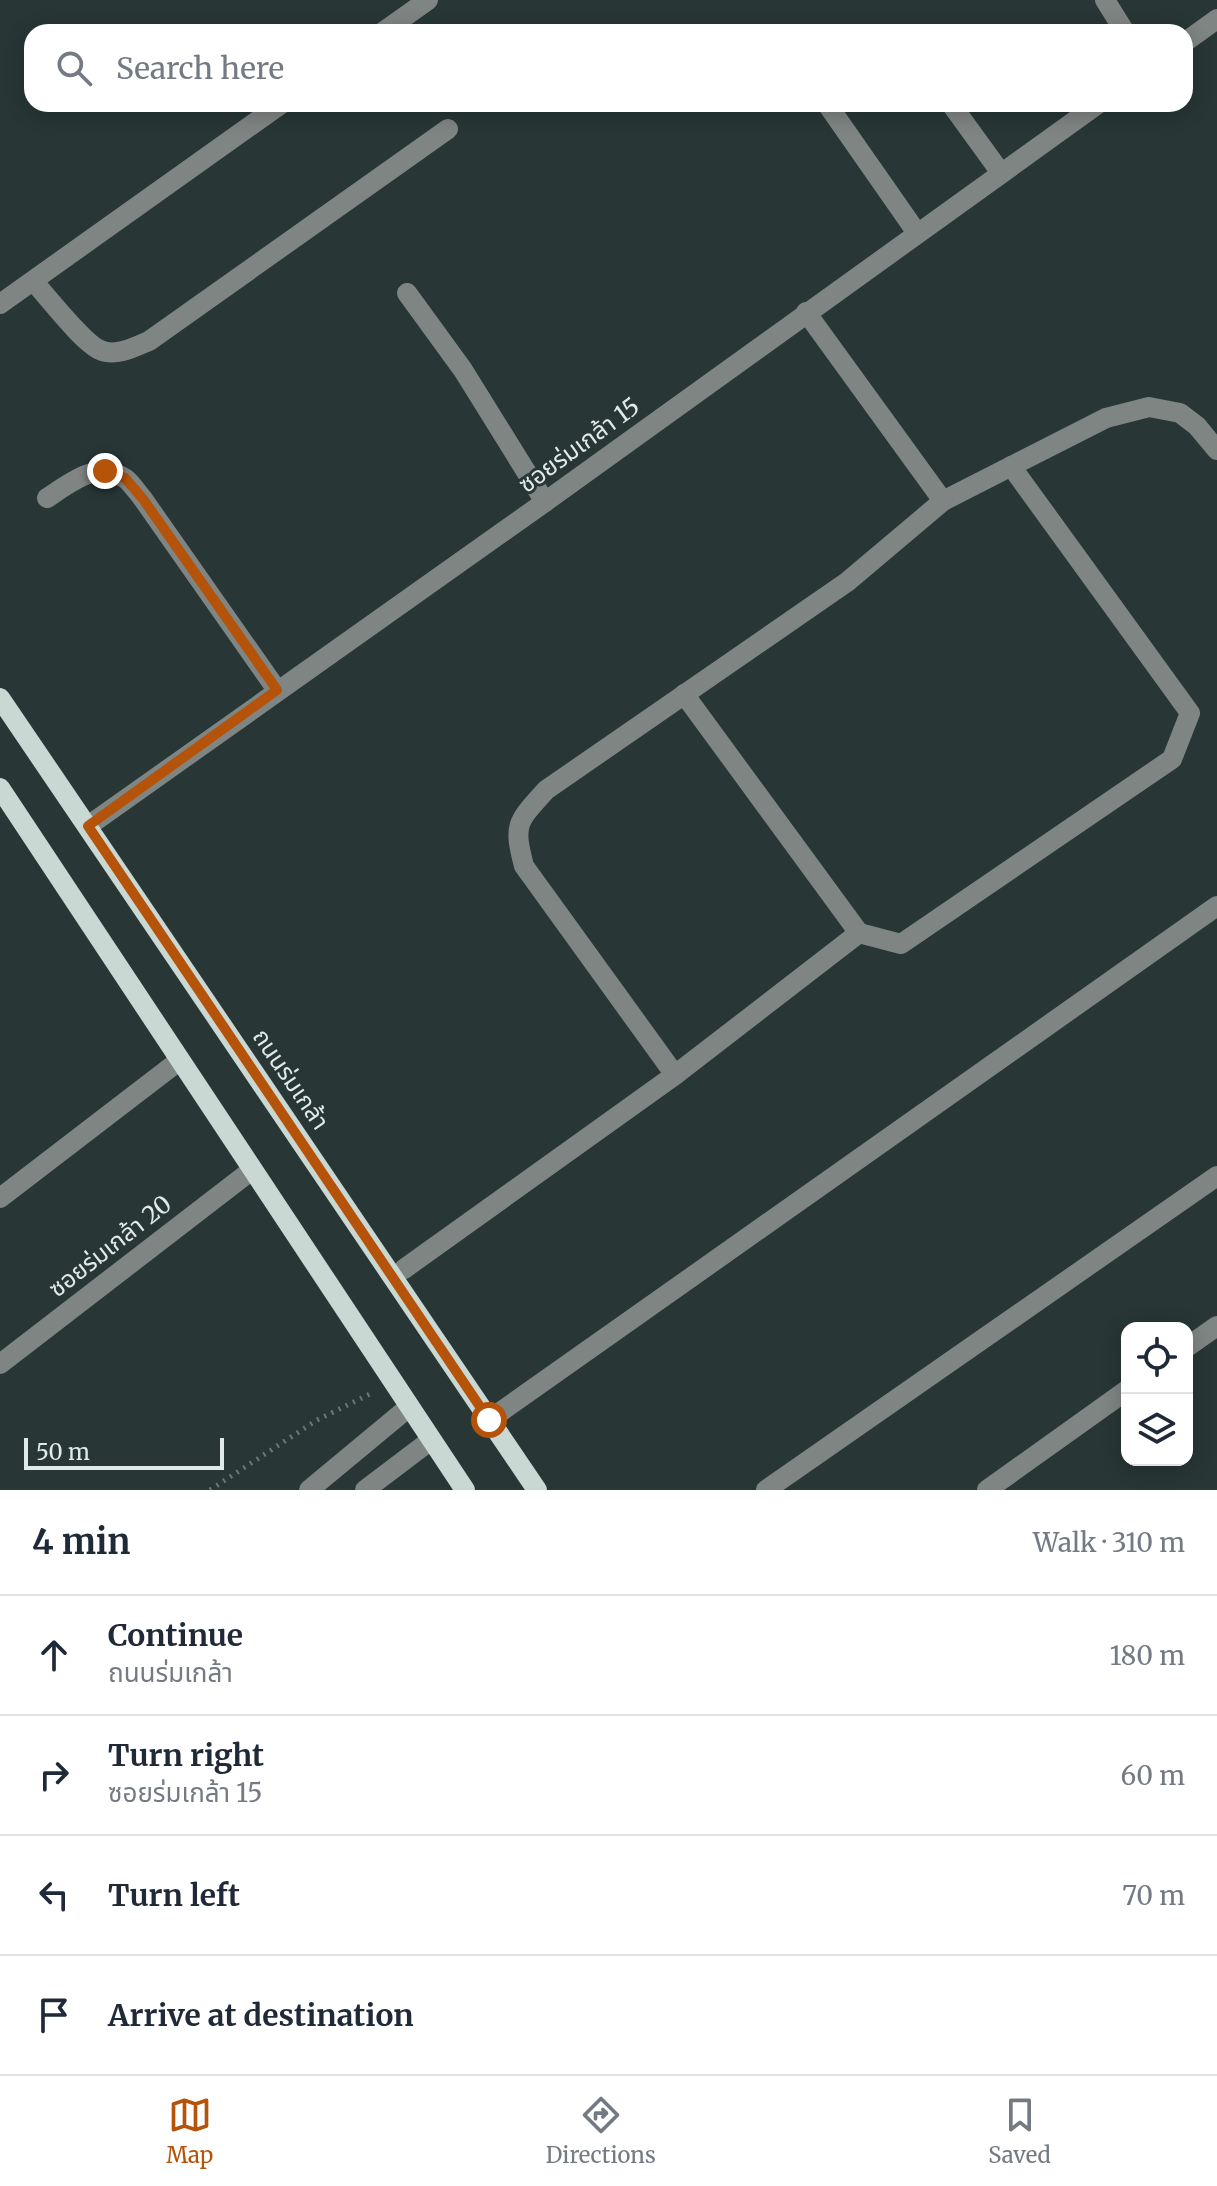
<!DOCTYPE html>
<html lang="en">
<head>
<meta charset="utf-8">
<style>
	:root { --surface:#fff; --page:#f6f6f7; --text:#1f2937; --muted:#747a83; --line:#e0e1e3; --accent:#b45309 }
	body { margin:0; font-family:Merriweather,"Noto Sans Thai",serif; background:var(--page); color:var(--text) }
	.controls { position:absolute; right:24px; bottom:24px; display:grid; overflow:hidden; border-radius:16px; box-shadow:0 4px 20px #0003 }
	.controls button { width:72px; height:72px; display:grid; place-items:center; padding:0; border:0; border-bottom:2px solid var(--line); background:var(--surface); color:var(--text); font:40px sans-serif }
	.scale { position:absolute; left:24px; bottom:20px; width:200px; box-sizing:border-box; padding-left:8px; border:4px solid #e1eaea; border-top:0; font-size:22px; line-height:28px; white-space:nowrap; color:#e1eaea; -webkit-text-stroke:6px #283636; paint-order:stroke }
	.stop { position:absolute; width:24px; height:24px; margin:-18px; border:6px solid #b45309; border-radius:50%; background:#fff }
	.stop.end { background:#b45309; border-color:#fff; box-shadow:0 2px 8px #0008 }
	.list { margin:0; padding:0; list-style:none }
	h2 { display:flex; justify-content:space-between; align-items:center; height:104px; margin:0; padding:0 32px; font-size:34px }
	h2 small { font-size:26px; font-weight:400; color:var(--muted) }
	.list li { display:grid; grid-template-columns:52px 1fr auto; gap:24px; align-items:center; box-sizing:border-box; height:120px; padding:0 32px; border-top:2px solid var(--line) }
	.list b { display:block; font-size:30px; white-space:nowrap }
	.list p { margin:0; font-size:26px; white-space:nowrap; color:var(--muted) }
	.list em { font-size:26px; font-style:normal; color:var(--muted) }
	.icon { flex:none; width:44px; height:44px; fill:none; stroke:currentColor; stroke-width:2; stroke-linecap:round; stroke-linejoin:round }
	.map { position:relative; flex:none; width:1217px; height:1490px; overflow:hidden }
	.search { position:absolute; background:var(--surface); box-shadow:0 4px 20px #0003; left:24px; right:24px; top:24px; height:88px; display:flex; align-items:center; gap:20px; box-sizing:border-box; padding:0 28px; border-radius:24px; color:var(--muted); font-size:30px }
	.sheet { height:584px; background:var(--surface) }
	nav { display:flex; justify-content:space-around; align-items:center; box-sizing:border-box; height:112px; border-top:2px solid var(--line); background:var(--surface); font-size:22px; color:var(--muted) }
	nav a { display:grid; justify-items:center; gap:4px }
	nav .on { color:var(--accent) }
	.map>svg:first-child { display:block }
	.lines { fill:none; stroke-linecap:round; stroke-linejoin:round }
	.path { stroke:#6b7777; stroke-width:5; stroke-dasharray:2 6; stroke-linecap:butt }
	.minor { stroke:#7f8583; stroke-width:20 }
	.major { stroke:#cad8d4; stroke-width:20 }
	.route { stroke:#b45309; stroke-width:10 }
	.labels { text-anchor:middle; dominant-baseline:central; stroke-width:6; stroke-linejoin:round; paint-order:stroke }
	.street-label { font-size:24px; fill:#e1eaea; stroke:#283636 }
</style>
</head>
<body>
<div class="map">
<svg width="1217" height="1490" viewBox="0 0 1217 1490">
	<rect width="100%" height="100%" fill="#283636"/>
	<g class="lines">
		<!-- path -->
		<polyline class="path" points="210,1490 317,1420 374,1392"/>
		<!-- minor -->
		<g class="minor">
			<polyline points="1105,0 1125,32"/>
			<polyline points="383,32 428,0"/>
			<polyline points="1185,42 1217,19"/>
			<polyline points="827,104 917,233"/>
			<polyline points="951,104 1001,173"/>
			<path d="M33,281c15,16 49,61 67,69 16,7 35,-3 49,-9l299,-212"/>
			<polyline points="407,293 463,370 545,502"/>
			<polyline points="0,304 281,104"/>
			<polyline points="806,312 943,501 1106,418 1149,407 1180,413 1197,426 1217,450"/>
			<path d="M47,498c23,-15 51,-39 79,-19 6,5 12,14 17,20l134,191"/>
			<polyline points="684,694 859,933"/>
			<polyline points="88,826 545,502 1098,104"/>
			<path d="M675,1075l-151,-209c-11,-42 -7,-44 22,-76l301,-208 96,-81"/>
			<polyline points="0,1198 180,1060"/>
			<polyline points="404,1269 675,1075 859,933 901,944 1172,759 1190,713 1011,466"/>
			<polyline points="1187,1347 1217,1326"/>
			<polyline points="0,1364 252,1170"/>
			<polyline points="489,1420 1217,906"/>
			<polyline points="309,1490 409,1407"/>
			<polyline points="365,1490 431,1440"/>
			<polyline points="766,1490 1217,1176"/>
			<polyline points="987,1490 1127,1390"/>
		</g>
		<!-- major -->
		<g class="major">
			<polyline points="0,698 537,1490"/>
			<polyline points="0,788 465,1490"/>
		</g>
	</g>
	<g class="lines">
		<!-- route -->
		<polyline class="route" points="105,471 125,478 143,499 277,690 88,826 489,1420"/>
	</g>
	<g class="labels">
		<!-- street labels -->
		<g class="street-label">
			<text transform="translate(579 445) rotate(-36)">ซอยร่มเกล้า 15</text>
			<text transform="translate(291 1079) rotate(56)">ถนนร่มเกล้า</text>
			<text transform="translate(110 1246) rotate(-38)">ซอยร่มเกล้า 20</text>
		</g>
	</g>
</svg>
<div class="controls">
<button><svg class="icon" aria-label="locate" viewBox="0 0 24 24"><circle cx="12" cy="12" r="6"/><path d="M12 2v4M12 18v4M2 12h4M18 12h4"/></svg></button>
<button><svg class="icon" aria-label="layers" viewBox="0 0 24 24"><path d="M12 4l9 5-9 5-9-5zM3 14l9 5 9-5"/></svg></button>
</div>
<div class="scale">50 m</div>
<div class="stop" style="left:489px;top:1420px"></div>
<div class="stop end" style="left:105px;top:471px"></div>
<div class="search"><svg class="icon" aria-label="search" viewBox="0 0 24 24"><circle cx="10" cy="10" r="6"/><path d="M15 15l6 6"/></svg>Search here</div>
</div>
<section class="sheet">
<h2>4 min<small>Walk · 310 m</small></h2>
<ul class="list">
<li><svg class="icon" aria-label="ahead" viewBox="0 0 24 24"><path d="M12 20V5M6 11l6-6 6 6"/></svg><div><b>Continue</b><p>ถนนร่มเกล้า</p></div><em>180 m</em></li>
<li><svg class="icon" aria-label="right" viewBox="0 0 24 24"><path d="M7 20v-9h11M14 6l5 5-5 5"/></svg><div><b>Turn right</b><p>ซอยร่มเกล้า 15</p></div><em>60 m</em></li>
<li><svg class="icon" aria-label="left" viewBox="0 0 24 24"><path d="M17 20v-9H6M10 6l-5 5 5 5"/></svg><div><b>Turn left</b></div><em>70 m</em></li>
<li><svg class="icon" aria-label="arrive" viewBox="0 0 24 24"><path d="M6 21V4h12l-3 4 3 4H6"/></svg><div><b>Arrive at destination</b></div></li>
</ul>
</section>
<nav>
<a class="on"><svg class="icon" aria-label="map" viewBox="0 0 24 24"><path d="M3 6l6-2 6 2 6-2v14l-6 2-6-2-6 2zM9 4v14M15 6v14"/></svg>Map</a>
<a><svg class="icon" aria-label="directions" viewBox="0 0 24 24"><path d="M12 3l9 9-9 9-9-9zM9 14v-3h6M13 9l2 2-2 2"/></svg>Directions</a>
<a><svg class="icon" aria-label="saved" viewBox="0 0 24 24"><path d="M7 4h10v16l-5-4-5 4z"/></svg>Saved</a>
</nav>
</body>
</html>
